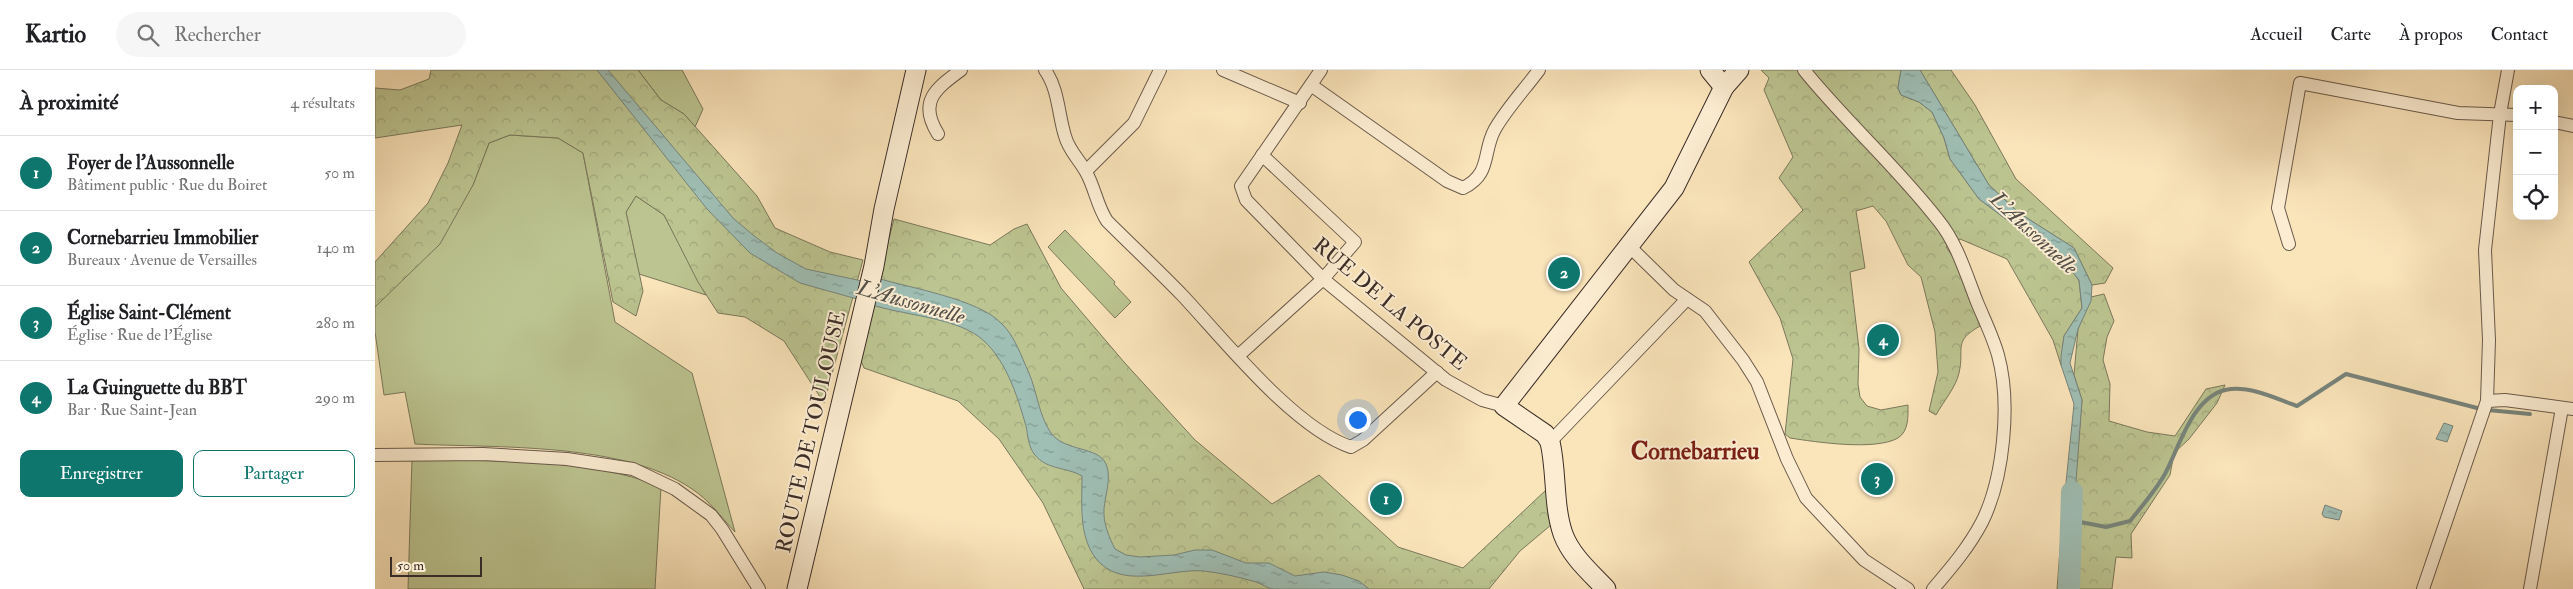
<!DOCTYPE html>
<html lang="fr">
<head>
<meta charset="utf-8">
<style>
	:root { --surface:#fff; --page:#f6f6f6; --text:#202124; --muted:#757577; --line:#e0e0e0; --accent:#0f766e }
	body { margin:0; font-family:"IM FELL Double Pica",serif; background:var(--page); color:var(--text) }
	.controls { position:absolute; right:15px; top:15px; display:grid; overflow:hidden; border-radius:10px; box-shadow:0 5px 20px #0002 }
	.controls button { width:45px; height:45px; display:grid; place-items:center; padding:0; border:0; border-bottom:1px solid var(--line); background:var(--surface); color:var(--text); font:25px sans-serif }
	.scale { position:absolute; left:15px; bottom:12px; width:92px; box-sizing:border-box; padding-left:5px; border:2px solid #3a2c26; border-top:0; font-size:14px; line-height:18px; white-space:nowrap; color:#3a2c26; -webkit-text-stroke:4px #fcedd2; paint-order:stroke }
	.you { position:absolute; left:982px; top:349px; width:18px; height:18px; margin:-12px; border:4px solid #fff; border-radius:50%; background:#1a73e8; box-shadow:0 0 0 8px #1a73e833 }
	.badge { display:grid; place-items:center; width:32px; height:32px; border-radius:50%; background:var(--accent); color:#fff; font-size:16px; font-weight:700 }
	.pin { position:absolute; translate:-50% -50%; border:2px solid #fff; box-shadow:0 1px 5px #0006 }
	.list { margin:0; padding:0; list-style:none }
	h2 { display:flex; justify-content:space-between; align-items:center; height:65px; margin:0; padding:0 20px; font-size:21px }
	h2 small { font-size:16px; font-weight:400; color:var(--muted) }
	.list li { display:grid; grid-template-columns:32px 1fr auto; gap:15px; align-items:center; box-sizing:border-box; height:75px; padding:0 20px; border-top:1px solid var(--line) }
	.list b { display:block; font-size:19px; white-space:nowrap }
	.list p { margin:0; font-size:16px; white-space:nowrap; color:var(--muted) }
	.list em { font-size:16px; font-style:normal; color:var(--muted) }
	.actions { display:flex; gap:10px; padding:15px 20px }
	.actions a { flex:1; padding:11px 0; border:1px solid var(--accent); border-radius:10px; text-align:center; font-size:18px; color:var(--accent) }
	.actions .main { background:var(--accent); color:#fff }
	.icon { flex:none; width:28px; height:28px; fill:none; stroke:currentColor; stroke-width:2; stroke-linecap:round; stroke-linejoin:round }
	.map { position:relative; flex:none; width:2198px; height:519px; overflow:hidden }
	header { display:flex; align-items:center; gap:30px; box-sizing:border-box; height:70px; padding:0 25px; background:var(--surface); border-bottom:1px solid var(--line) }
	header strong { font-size:24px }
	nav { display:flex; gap:28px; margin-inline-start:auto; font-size:18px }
	.search { width:350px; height:45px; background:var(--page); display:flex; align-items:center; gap:12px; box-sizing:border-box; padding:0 18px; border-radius:28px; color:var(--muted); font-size:19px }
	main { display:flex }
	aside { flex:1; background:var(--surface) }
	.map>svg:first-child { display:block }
	.green { fill:#bcc591; stroke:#7b785c }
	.forest { fill:url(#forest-crowns); stroke:#7b785c }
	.water { fill:url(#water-ripples); stroke:#77847b }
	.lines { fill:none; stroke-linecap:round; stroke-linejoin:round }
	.stream { stroke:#77847b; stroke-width:4 }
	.river { stroke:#9fbeb4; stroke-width:22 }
	.street-casing { stroke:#6a5a4b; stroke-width:14 }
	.secondary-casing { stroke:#3a2c26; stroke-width:21 }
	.street { stroke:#fcedd2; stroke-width:12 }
	.secondary { stroke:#fcedd2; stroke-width:19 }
	.labels { text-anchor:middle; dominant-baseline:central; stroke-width:4; stroke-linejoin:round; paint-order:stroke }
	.street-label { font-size:21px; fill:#3a2c26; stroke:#fcedd2 }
	.water-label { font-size:22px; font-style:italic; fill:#53504a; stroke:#fcedd2 }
	.quarter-label { font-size:24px; font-weight:bold; fill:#7a1f14; stroke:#fcedd2 }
</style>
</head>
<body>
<header>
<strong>Kartio</strong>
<div class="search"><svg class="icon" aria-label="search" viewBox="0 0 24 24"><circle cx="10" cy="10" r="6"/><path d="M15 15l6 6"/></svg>Rechercher</div>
<nav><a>Accueil</a><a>Carte</a><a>À propos</a><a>Contact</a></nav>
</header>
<main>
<aside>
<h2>À proximité<small>4 résultats</small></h2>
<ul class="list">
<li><span class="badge">1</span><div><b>Foyer de l'Aussonnelle</b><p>Bâtiment public · Rue du Boiret</p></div><em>50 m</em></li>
<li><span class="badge">2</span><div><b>Cornebarrieu Immobilier</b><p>Bureaux · Avenue de Versailles</p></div><em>140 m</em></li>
<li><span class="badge">3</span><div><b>Église Saint-Clément</b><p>Église · Rue de l'Église</p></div><em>280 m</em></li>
<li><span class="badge">4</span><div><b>La Guinguette du BBT</b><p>Bar · Rue Saint-Jean</p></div><em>290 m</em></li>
</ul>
<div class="actions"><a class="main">Enregistrer</a><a>Partager</a></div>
</aside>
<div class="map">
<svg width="2198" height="519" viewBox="0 0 2198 519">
	<defs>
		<pattern id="forest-crowns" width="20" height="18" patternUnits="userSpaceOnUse" patternTransform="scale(1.25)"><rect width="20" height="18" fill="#bcc591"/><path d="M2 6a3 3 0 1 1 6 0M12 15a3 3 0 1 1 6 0" fill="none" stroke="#a2a97d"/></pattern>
		<pattern id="water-ripples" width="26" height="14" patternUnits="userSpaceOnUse" patternTransform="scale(1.25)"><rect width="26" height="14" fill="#9fbeb4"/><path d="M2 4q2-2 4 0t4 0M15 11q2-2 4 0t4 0" fill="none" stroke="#839b92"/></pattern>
	</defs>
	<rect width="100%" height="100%" fill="#fae4ba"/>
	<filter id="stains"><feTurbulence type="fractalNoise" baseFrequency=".004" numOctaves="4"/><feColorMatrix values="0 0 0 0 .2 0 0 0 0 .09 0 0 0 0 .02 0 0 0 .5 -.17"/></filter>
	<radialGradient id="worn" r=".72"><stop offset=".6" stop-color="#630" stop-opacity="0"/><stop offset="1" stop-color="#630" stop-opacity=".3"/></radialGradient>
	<!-- green -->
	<g class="green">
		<polygon points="263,0 307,0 328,39 320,57 309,44 286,30"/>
		<path d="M135,65l48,3 25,15 32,169 77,51 43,159c-13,-14 -27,-33 -43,-43 -68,-47 -196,-41 -277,-45l-10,-52 -21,3 -9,-63v-25l26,-28 72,-94 16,-42z"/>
		<polygon points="261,126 289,145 331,225 264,204 251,142"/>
		<polygon points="690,160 740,212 739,214 756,232 740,248 673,177"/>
		<path d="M37,389c78,3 178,-2 249,28l-6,102h-247z"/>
	</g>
	<!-- forest -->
	<g class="forest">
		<polygon points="56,0 263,0 286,30 309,44 382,126 400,158 455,182 488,190 449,333 409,271 370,247 343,243 323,212 289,145 261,126 251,142 268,221 261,246 238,232 208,83 183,68 135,65 114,73 98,115 65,174 0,237 0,192 53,133 73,93 87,55 0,68 0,18 25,20 54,9"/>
		<path d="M1386,0h140l-3,18 3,7 18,7 13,10 12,26 6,21 29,40 87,65 13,16 3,28 -18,28 -3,29 -8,-25 -46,-81 -47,-20 -14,8 7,10 27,69c-28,16 -15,22 -21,47 -3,14 -16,29 -23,42l-7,-4 9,-39 -3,-40 -14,-55 -13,-12 -22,-44 -13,-15 -17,5 9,57 -15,4 9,77 -1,35 2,13 7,9 14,4 27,-5c0,11 1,26 -10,33 -23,13 -82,4 -108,0l-5,-4 8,-75 -13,-41 -31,-56 54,-52 -24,-32 14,-21 -29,-67 5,-12z"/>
		<polygon points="1545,0 1576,0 1600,35 1641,109 1738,198 1730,213 1717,215 1699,178 1644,143 1614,115"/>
		<polygon points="519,149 615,175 639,159 652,154 686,218 749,292 820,370 897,434 944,405 1023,477 1088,498 1171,420 1176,455 1145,481 1114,519 709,519 668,433 624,369 583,331 489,298 484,286"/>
		<polygon points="1729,224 1739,251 1732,267 1728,290 1735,314 1734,351 1772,362 1800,366 1831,319 1850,315 1842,333 1814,369 1799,383 1795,405 1756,464 1757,488 1741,487 1737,519 1682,519 1687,452 1697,453 1707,330 1699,305 1703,259 1716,227"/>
	</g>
	<!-- water -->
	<g class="water">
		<polygon points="222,0 233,0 358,148 378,165 402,183 431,199 487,211 482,229 425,213 375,183 332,139"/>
		<polygon points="1526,0 1545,0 1614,115 1644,143 1699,178 1717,215 1716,231 1703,259 1695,293 1707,330 1698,453 1687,452 1699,334 1686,295 1686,286 1689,266 1707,238 1704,210 1691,194 1604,129 1575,89 1569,68 1557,42 1544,32 1526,25 1523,18"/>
		<path d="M502,208c33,10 101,21 124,45 14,13 20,33 28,50 8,19 10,43 22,60 14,19 47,13 55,31 6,14 -1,31 -2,45 -1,14 5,28 11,40l11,6 14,2 34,-2 21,-5h17l34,13h23l26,13 29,-4 18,3 17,6 10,8c-31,0 -65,0 -96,0 -6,-1 -11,-5 -17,-7 -17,-5 -35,-9 -52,-11 -32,-3 -77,18 -104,-8 -22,-22 -18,-58 -18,-87 -15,-9 -35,-6 -47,-21 -7,-8 -7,-20 -9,-29 -9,-31 -21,-70 -48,-90 -27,-19 -76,-21 -109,-32z"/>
		<polygon points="2069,353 2078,356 2072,372 2061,369"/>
		<polygon points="1950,435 1967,441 1964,450 1949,447 1947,444"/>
	</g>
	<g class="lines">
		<!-- stream -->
		<g class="stream">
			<polyline points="2113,340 2155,344"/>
			<path d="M1695,450l36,7 24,-6c12,-15 27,-32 36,-49 14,-27 28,-80 65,-83 22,-2 46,10 66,17l49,-32 135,35"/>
		</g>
		<!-- river -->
		<polyline class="river" points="1694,519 1697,422"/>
		<!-- street casing -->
		<g class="street-casing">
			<g id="street">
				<path d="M670,0c14,20 13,44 20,66 4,15 14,23 21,36 9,16 11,34 21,49 25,25 51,49 76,75 41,44 112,133 168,151l12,-7 74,-68"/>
				<polyline points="848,0 925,33"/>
				<polyline points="946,0 866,116 871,130 948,209 1071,310 1107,330 1129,336"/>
				<path d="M1429,0c42,52 93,97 134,150 19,23 28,54 39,82 7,17 16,35 21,53 13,47 6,123 -16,167 -13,25 -31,46 -49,67"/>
				<path d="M936,15l136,96 16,7c29,-14 19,-36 32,-59 12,-21 30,-40 44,-59"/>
				<polyline points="2179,52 2198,56"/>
				<path d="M563,64c-20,-32 -3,-45 23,-64"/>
				<polyline points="711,101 759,53 785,0"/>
				<polyline points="1914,174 1903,138 1925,13 2083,43 2142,45"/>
				<polyline points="1253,175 1299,220 1330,241 1368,290 1382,312 1412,389 1431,428 1489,490 1533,519"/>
				<polyline points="863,286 948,209 980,172 887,85"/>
				<polyline points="2112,331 2130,330 2198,339"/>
				<polyline points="1175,372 1312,229"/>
				<polyline points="0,385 108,384 192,389 258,399 300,419 336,445 347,459 384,519"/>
				<polyline points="2048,519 2112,331 2114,270 2110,180 2125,44 2133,0"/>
				<polyline points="2155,519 2187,338"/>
			</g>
		</g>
		<!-- secondary casing -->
		<g class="secondary-casing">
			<g id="secondary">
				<polyline points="1335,0 1349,17"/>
				<polyline points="422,519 499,196 509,139 541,0"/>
				<path d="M1231,519c-15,-16 -35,-33 -43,-55 -10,-29 -6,-62 -13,-92l-5,-8 -41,-28 170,-218 50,-101 15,-17"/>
			</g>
		</g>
		<!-- street -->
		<use href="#street" class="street"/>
		<!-- secondary -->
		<use href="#secondary" class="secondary"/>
	</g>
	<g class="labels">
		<!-- street labels -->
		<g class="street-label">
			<text transform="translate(1015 234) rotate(40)">RUE DE LA POSTE</text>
			<text transform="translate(436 362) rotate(-77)">ROUTE DE TOULOUSE</text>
		</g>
		<!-- water labels -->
		<g class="water-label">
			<text transform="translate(1659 163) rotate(43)">L'Aussonnelle</text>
			<text transform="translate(536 232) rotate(16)">L'Aussonnelle</text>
		</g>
		<!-- quarter labels -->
		<g class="quarter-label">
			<text x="1320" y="381">Cornebarrieu</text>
		</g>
	</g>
	<rect width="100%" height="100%" filter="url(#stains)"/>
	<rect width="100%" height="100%" fill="url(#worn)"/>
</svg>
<div class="controls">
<button>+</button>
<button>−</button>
<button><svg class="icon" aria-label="locate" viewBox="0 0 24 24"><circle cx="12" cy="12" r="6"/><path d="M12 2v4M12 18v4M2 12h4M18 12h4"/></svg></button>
</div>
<div class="scale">50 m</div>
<div class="you"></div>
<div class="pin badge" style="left:1011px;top:429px">1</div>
<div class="pin badge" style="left:1189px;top:203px">2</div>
<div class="pin badge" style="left:1502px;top:409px">3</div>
<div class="pin badge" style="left:1508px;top:270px">4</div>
</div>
</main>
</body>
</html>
